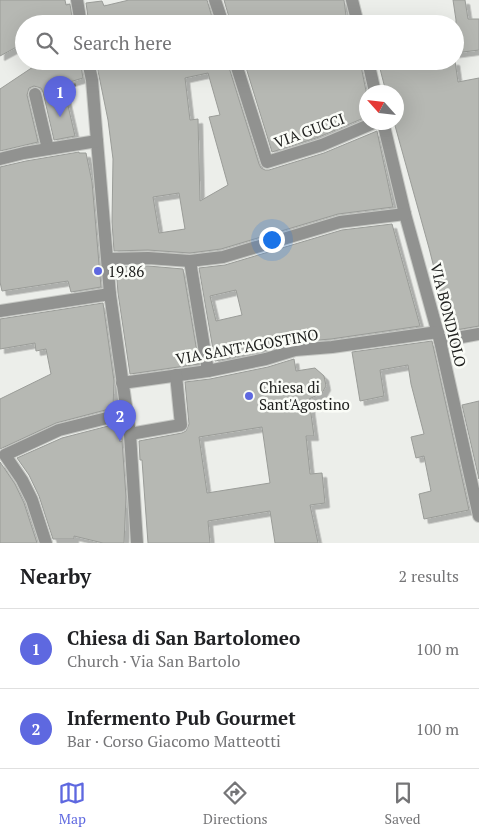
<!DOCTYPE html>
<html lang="en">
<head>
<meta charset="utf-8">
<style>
	:root { --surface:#fff; --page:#f2f2f2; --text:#202124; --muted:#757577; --line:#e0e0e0; --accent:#5e68e0 }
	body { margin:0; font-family:"PT Serif",serif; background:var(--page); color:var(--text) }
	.compass { position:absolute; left:359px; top:85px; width:45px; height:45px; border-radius:50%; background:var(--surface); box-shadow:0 5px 20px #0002; rotate:297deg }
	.you { position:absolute; left:271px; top:239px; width:18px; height:18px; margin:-12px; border:4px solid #fff; border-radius:50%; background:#1a73e8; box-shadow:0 0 0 8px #1a73e833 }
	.badge { display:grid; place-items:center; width:32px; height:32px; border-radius:50%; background:var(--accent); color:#fff; font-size:16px; font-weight:700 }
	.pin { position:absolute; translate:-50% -41px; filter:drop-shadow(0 1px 2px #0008) }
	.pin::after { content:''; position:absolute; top:26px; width:18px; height:15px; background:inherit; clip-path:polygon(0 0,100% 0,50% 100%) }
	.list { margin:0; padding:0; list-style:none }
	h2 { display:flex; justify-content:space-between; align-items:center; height:65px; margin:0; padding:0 20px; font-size:21px }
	h2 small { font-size:16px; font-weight:400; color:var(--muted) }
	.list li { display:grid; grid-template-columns:32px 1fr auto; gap:15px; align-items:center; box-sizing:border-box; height:80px; padding:0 20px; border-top:1px solid var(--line) }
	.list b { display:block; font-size:19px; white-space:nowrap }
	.list p { margin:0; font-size:16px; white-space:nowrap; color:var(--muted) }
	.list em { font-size:16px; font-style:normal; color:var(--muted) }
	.icon { flex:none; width:28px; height:28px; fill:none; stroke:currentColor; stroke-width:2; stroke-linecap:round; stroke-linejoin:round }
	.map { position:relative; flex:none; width:479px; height:543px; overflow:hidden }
	.search { position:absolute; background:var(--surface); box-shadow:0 5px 20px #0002; left:15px; right:15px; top:15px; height:55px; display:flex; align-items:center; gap:12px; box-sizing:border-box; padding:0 18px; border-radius:28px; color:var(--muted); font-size:19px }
	.sheet { height:225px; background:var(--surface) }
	nav { display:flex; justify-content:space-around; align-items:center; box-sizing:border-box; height:70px; border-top:1px solid var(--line); background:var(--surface); font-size:14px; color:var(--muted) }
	nav a { display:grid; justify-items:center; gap:2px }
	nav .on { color:var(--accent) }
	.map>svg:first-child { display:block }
	.building { fill:#b6b8b3; stroke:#9a9c98; fill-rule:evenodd; filter:url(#shadow) }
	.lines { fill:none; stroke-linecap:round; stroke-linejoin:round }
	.street-casing { stroke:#c7c9c5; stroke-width:14 }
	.path { stroke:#7c7e7b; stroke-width:3; stroke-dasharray:2.5 4; stroke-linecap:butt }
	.street { stroke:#919290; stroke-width:12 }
	.poi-dot { fill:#5e68e0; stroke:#fafcf7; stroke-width:2 }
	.labels { text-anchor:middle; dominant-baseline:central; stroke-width:5; stroke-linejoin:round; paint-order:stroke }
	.street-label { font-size:15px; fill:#20211f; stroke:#fafcf7 }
	.poi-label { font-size:15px; fill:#20211f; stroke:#fafcf7; text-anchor:start }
</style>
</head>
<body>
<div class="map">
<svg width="479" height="543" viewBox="0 0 479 543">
	<defs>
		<filter id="shadow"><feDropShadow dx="4.5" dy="4.5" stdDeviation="0" flood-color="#0004"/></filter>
	</defs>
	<rect width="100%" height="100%" fill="#eceeea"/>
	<!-- building -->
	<g class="building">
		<polygon points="0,0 65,0 66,5 70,4 73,24 24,24 24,43 0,56"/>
		<polygon points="129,0 207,0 214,24 89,24 86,3 102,1 104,6"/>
		<polygon points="224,0 344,0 347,24 231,24"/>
		<polygon points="453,0 465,0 468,19 479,19 479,50 455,53 456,20"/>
		<polygon points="34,61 80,61 83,78 63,84 75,136 54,140 43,92 41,88 34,86 29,88 27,95 38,142 0,151 0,89 36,65"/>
		<path d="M96,61h131l32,103 2,4 4,2h4l55,-17 53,-22 16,76 -55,7 -117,35 -31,4 -42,-3 -34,1 -2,-29 1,-63 -5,-39zM208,73l12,42 -11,2 19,68 -28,16 -2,-82 -8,1 -5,-42zM179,193l6,36 -26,4 -6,-36z"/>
		<polygon points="244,61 360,61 366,91 366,117 319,137 272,152"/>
		<polygon points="378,61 455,61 458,82 479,78 479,326 450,331 429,248 394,122 396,122 396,92 386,92"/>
		<polygon points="79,152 79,153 86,153 92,182 101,287 71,292 68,281 2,291 0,282 0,167 26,161"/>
		<path d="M392,224l28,102 -89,13 -37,3 -30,9 -49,10 -16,-93 26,-3 117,-35zM236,290l6,25 -26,6 -6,-25z"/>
		<polygon points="148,266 183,269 199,364 130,374 118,293 116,267"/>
		<polygon points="103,303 114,381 113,408 56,423 0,449 0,399 51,374 46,349 36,351 35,343 0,349 0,319"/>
		<polygon points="432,341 469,510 424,519 419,494 431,491 424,456 416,458 411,437 424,434 411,384 408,365 380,370 384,396 360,401 352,352"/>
		<path d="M294,359l2,12 19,-3 9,8 2,10 -4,7 -13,6 5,37h-8l4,38 12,-1 3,30 -15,2 8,38h-43l-5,-32 -62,10 2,22h-62l-6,-83h-2l-1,-19 43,-8 4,-2 3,-7 -4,-42 25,-3 58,-12zM262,427l8,56 -63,10 -8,-56z"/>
		<polygon points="479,401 479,479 462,405"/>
		<polygon points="116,424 120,442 122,441 126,497 124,543 103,543 74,536 74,539 53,539 39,496 29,475 17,458 62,438"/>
		<polygon points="0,462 15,484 24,503 37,543 0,543"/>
	</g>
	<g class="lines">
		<!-- street casing -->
		<g class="street-casing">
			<g id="street">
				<polyline points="77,0 81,24"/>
				<polyline points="215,0 223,24"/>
				<polyline points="352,0 358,24"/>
				<polyline points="88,61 92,80 97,141 110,294 130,434 137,543"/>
				<polyline points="235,61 267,162 322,145 376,122"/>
				<polyline points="368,61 375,92"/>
				<polyline points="35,94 48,149"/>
				<polyline points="383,122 405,214 440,341 479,516"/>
				<polyline points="0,159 24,153 97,141"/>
				<polyline points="108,259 148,258 190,261 223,257 340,222 405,214"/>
				<polyline points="190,261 208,371"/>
				<polyline points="0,311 110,294"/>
				<polyline points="440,341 479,334"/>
				<polyline points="122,383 208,371 266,359 295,350 332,347 438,332"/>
				<polyline points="130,434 181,425 176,375"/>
				<polyline points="46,543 32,500 22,480 5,455 59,430 127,413"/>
			</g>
		</g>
		<!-- path -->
		<polyline class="path" points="48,91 79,84"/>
		<!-- street -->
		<use href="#street" class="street"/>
	</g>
	<!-- markers -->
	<g class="poi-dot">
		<circle cx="98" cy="271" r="5"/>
		<circle cx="249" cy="396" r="5"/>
	</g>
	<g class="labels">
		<!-- street labels -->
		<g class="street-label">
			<text transform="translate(309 130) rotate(-20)">VIA GUCCI</text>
			<text transform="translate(449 315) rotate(76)">VIA BONDIOLO</text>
			<text transform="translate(247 346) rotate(-10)">VIA SANT'AGOSTINO</text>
		</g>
		<!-- poi labels -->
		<g class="poi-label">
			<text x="108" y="271">19.86</text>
			<text x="259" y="387">Chiesa di<tspan x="259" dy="17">Sant'Agostino</tspan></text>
		</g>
	</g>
</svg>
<svg class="compass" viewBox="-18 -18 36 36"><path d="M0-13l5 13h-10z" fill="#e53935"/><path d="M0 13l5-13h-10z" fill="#757577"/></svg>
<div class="you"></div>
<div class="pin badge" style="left:60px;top:117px">1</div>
<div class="pin badge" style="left:120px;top:441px">2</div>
<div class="search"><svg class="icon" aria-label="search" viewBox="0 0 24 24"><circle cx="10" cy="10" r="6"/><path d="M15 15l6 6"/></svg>Search here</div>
</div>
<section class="sheet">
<h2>Nearby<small>2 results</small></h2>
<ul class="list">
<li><span class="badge">1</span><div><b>Chiesa di San Bartolomeo</b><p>Church · Via San Bartolo</p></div><em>100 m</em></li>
<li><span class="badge">2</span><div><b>Infermento Pub Gourmet</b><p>Bar · Corso Giacomo Matteotti</p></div><em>100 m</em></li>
</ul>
</section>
<nav>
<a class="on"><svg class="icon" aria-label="map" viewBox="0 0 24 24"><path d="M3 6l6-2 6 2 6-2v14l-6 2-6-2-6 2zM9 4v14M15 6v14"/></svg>Map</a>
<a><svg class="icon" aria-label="directions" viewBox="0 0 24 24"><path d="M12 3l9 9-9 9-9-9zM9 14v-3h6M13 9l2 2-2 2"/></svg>Directions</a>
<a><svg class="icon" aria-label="saved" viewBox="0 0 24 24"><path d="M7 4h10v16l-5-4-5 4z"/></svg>Saved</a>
</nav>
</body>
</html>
